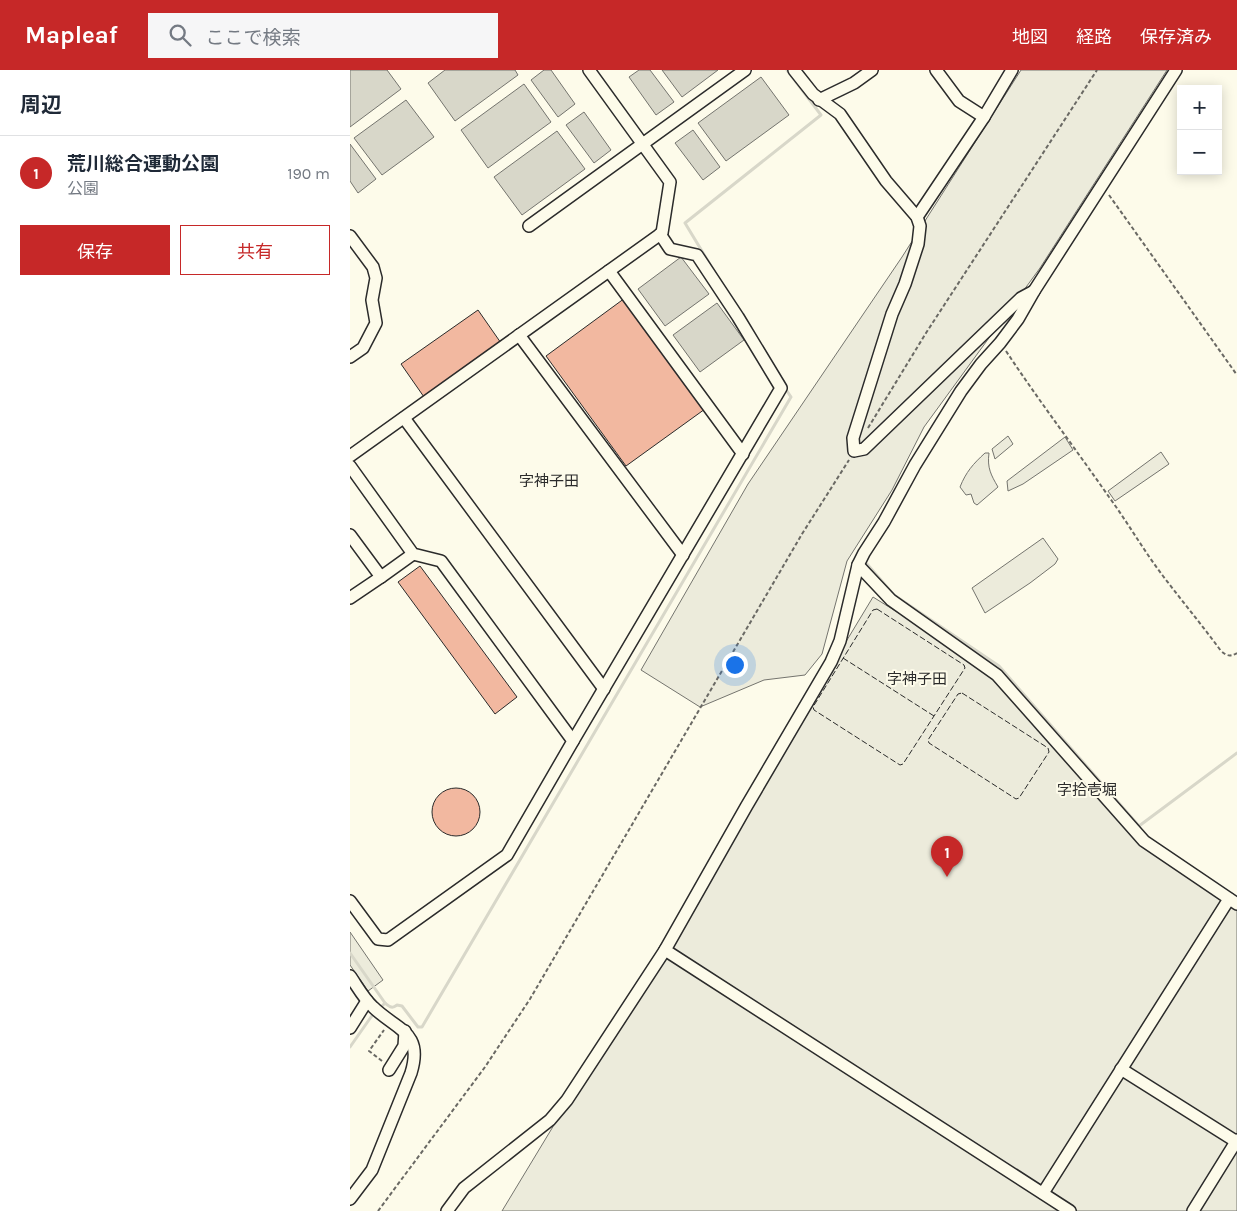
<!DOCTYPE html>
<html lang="ja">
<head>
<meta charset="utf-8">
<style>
	:root { --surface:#fff; --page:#f6f6f7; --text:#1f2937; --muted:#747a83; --line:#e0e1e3; --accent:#c62828 }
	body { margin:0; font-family:Karla,"Noto Sans JP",sans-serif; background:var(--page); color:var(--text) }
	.controls { position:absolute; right:15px; top:15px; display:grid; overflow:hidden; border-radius:0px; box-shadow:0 2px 12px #0003 }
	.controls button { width:45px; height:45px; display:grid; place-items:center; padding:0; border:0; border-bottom:1px solid var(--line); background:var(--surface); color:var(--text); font:25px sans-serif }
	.you { position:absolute; left:384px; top:594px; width:18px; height:18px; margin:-12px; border:4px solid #fff; border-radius:50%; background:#1a73e8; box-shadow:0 0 0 8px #1a73e833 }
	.badge { display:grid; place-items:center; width:32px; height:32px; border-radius:50%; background:var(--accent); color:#fff; font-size:16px; font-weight:700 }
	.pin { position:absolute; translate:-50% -41px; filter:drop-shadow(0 1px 2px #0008) }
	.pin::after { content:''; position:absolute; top:26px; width:18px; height:15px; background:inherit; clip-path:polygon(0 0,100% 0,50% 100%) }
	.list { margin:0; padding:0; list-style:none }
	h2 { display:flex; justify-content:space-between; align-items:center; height:65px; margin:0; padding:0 20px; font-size:21px }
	h2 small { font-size:16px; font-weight:400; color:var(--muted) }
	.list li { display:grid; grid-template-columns:32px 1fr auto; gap:15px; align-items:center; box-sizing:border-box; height:75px; padding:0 20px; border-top:1px solid var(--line) }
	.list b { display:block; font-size:19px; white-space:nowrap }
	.list p { margin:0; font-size:16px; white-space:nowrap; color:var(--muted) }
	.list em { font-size:16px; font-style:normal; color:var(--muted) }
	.actions { display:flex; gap:10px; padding:15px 20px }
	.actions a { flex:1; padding:11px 0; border:1px solid var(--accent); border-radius:0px; text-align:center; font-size:18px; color:var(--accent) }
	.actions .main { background:var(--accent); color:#fff }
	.icon { flex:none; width:28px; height:28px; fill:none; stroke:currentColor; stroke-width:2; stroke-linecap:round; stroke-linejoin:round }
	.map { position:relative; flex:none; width:887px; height:1141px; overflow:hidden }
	header { display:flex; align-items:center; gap:30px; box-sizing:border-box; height:70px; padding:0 25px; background:var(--accent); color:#fff }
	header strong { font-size:24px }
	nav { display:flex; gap:28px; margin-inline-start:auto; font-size:18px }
	.search { width:350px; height:45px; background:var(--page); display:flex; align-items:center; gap:12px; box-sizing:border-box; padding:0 18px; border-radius:0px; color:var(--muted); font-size:19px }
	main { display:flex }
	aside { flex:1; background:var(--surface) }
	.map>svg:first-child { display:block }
	.green { fill:#ecebdb; stroke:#74746e }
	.water { fill:#d8d7c9; stroke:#74746e }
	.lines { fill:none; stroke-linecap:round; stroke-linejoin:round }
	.stream { stroke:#d8d7c9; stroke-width:3 }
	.building { fill:#f2b8a0; stroke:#2b2b2b }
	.minor-casing { stroke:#2b2b2b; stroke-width:14 }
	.path { stroke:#6a6964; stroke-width:2; stroke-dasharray:4 2.5; stroke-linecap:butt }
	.minor { stroke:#fdfbea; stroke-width:11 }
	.fence { stroke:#2b2b2b; stroke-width:1; stroke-dasharray:6 2.5; stroke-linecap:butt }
	.labels { text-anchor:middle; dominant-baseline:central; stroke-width:4; stroke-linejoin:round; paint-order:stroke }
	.neighbourhood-label { font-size:15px; fill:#2b2b2b; stroke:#fdfbea }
</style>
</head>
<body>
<header>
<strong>Mapleaf</strong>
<div class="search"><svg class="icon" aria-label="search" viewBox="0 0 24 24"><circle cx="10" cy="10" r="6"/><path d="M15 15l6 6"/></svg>ここで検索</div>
<nav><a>地図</a><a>経路</a><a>保存済み</a></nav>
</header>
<main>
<aside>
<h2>周辺<small></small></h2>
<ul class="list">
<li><span class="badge">1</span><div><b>荒川総合運動公園</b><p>公園</p></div><em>190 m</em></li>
</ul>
<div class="actions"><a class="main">保存</a><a>共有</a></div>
</aside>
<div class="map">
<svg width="887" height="1141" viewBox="0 0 887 1141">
	<rect width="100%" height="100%" fill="#fdfbea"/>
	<!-- green -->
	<g class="green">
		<polygon points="671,0 817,0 690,198 574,357 542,420 497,491 472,584 455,605 414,610 350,637 291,600 398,414 552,187"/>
		<polygon points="658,366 663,374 645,389 642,379"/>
		<polygon points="715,367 723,380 673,414 658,421 657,411"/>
		<polygon points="811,382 819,394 765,431 758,421"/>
		<path d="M635,383h4c-2,15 2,22 9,34l-21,18 -3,-2 -3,-9 -5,1 -6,-8c6,-15 13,-23 25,-34z"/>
		<polygon points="693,468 708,489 705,494 680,513 635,543 622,518"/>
		<polygon points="523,527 613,583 652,614 792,775 887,838 887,1141 152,1141"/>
		<polygon points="0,862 33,910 18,921 0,895"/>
	</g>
	<!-- water -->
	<g class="water">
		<polygon points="0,0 37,0 51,19 0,57"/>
		<polygon points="95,0 165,0 168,5 105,51 78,13"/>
		<polygon points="194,0 201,0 225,34 208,47 181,10"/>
		<polygon points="289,0 300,0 324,32 306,45 279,7"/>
		<polygon points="312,0 368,0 332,27"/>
		<polygon points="411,7 439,45 376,91 348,53"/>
		<polygon points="174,14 201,52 138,98 111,60"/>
		<polygon points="56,30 84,67 32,105 4,68"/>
		<polygon points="234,42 261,80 244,93 216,55"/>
		<polygon points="343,60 370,97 353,110 325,73"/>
		<polygon points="207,61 235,99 172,145 144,107"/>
		<polygon points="0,74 26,109 8,123 0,111"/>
		<polygon points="331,187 359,224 315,256 288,219"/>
		<polygon points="367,233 394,270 350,302 323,265"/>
	</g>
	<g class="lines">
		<!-- stream -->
		<g class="stream">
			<polyline points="364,201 335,153 471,45 437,0"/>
			<polyline points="517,494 544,525 649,596 789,756 887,683"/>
			<path d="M0,883l35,50c5,4 7,6 12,2l5,1 16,21h4l369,-630 -6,-9"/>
			<polyline points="0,977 21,947 35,933"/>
		</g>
	</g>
	<!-- building -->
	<g class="building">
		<polygon points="275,228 355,339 276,396 196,286"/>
		<polygon points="128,240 151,273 74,327 51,294"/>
		<polygon points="70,496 167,627 145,644 48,512"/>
		<circle cx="106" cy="742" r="24"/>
	</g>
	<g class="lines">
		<!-- minor casing -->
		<g class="minor-casing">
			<g id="minor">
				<polyline points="444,0 463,24 490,44 536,111 567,147 570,156 568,174 555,214 542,244 503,368 504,381 514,379 671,228 684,221"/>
				<polyline points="586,0 609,31 634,47"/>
				<polyline points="469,30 504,13 522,0"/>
				<polyline points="567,147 634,47 662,0"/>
				<polyline points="179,156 395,0"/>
				<polyline points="0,166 23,197 26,208 22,230 26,253 13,278 0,287"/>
				<polyline points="259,201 393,384"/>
				<polyline points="169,265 333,485"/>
				<polyline points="54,348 254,619"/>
				<polyline points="0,386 312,163 320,112 239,0"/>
				<polyline points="0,396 63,484 91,491 223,671 157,785 38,870 28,869 0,831"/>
				<polyline points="0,465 31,507 63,484"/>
				<polyline points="508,495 541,530 647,605 794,771 887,834"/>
				<polyline points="0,528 31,507"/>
				<polyline points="223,671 431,318 388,247 347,185 320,179 310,164"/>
				<polyline points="315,880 720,1141"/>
				<path d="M0,906c7,10 14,23 23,31 23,23 51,24 38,66l-39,97 -22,29"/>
				<polyline points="0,958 17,931"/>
				<polyline points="771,999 887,1072"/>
				<polyline points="39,1000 54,976 55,961"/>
				<polyline points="693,1123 879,829"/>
				<polyline points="97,1141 114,1118 200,1050 217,1030 315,880 396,737 481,592 490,571 508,495 514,483 534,452 565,395 611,321 631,294 650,273 668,249 684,221 826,0"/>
				<polyline points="843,1141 887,1070"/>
			</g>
		</g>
		<!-- path -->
		<g class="path">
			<polyline points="759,125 887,305"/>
			<path d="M656,281c33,50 69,97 103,146 19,26 35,54 54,79 19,25 39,49 58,75 6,5 9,6 16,2"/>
			<polyline points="518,358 576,263 747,0"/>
			<polyline points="32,991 19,981 34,960"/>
			<polyline points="28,1141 135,997 180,929 452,464 499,390"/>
		</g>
		<!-- minor -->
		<use href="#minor" class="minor"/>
		<!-- fence -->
		<g class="fence">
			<polygon points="527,539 614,595 615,598 553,694 550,695 464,640 463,637 523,540"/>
			<polyline points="493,588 584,646"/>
			<polygon points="612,623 698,678 699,682 669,728 666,729 579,673 578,670 608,624"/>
		</g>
	</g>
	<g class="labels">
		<!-- neighbourhood labels -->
		<g class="neighbourhood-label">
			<text x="199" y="411">字神子田</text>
			<text x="567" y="609">字神子田</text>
			<text x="737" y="720">字拾壱堀</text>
		</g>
	</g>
</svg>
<div class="controls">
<button>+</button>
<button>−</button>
</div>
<div class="you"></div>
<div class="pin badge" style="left:597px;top:807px">1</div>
</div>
</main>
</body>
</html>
